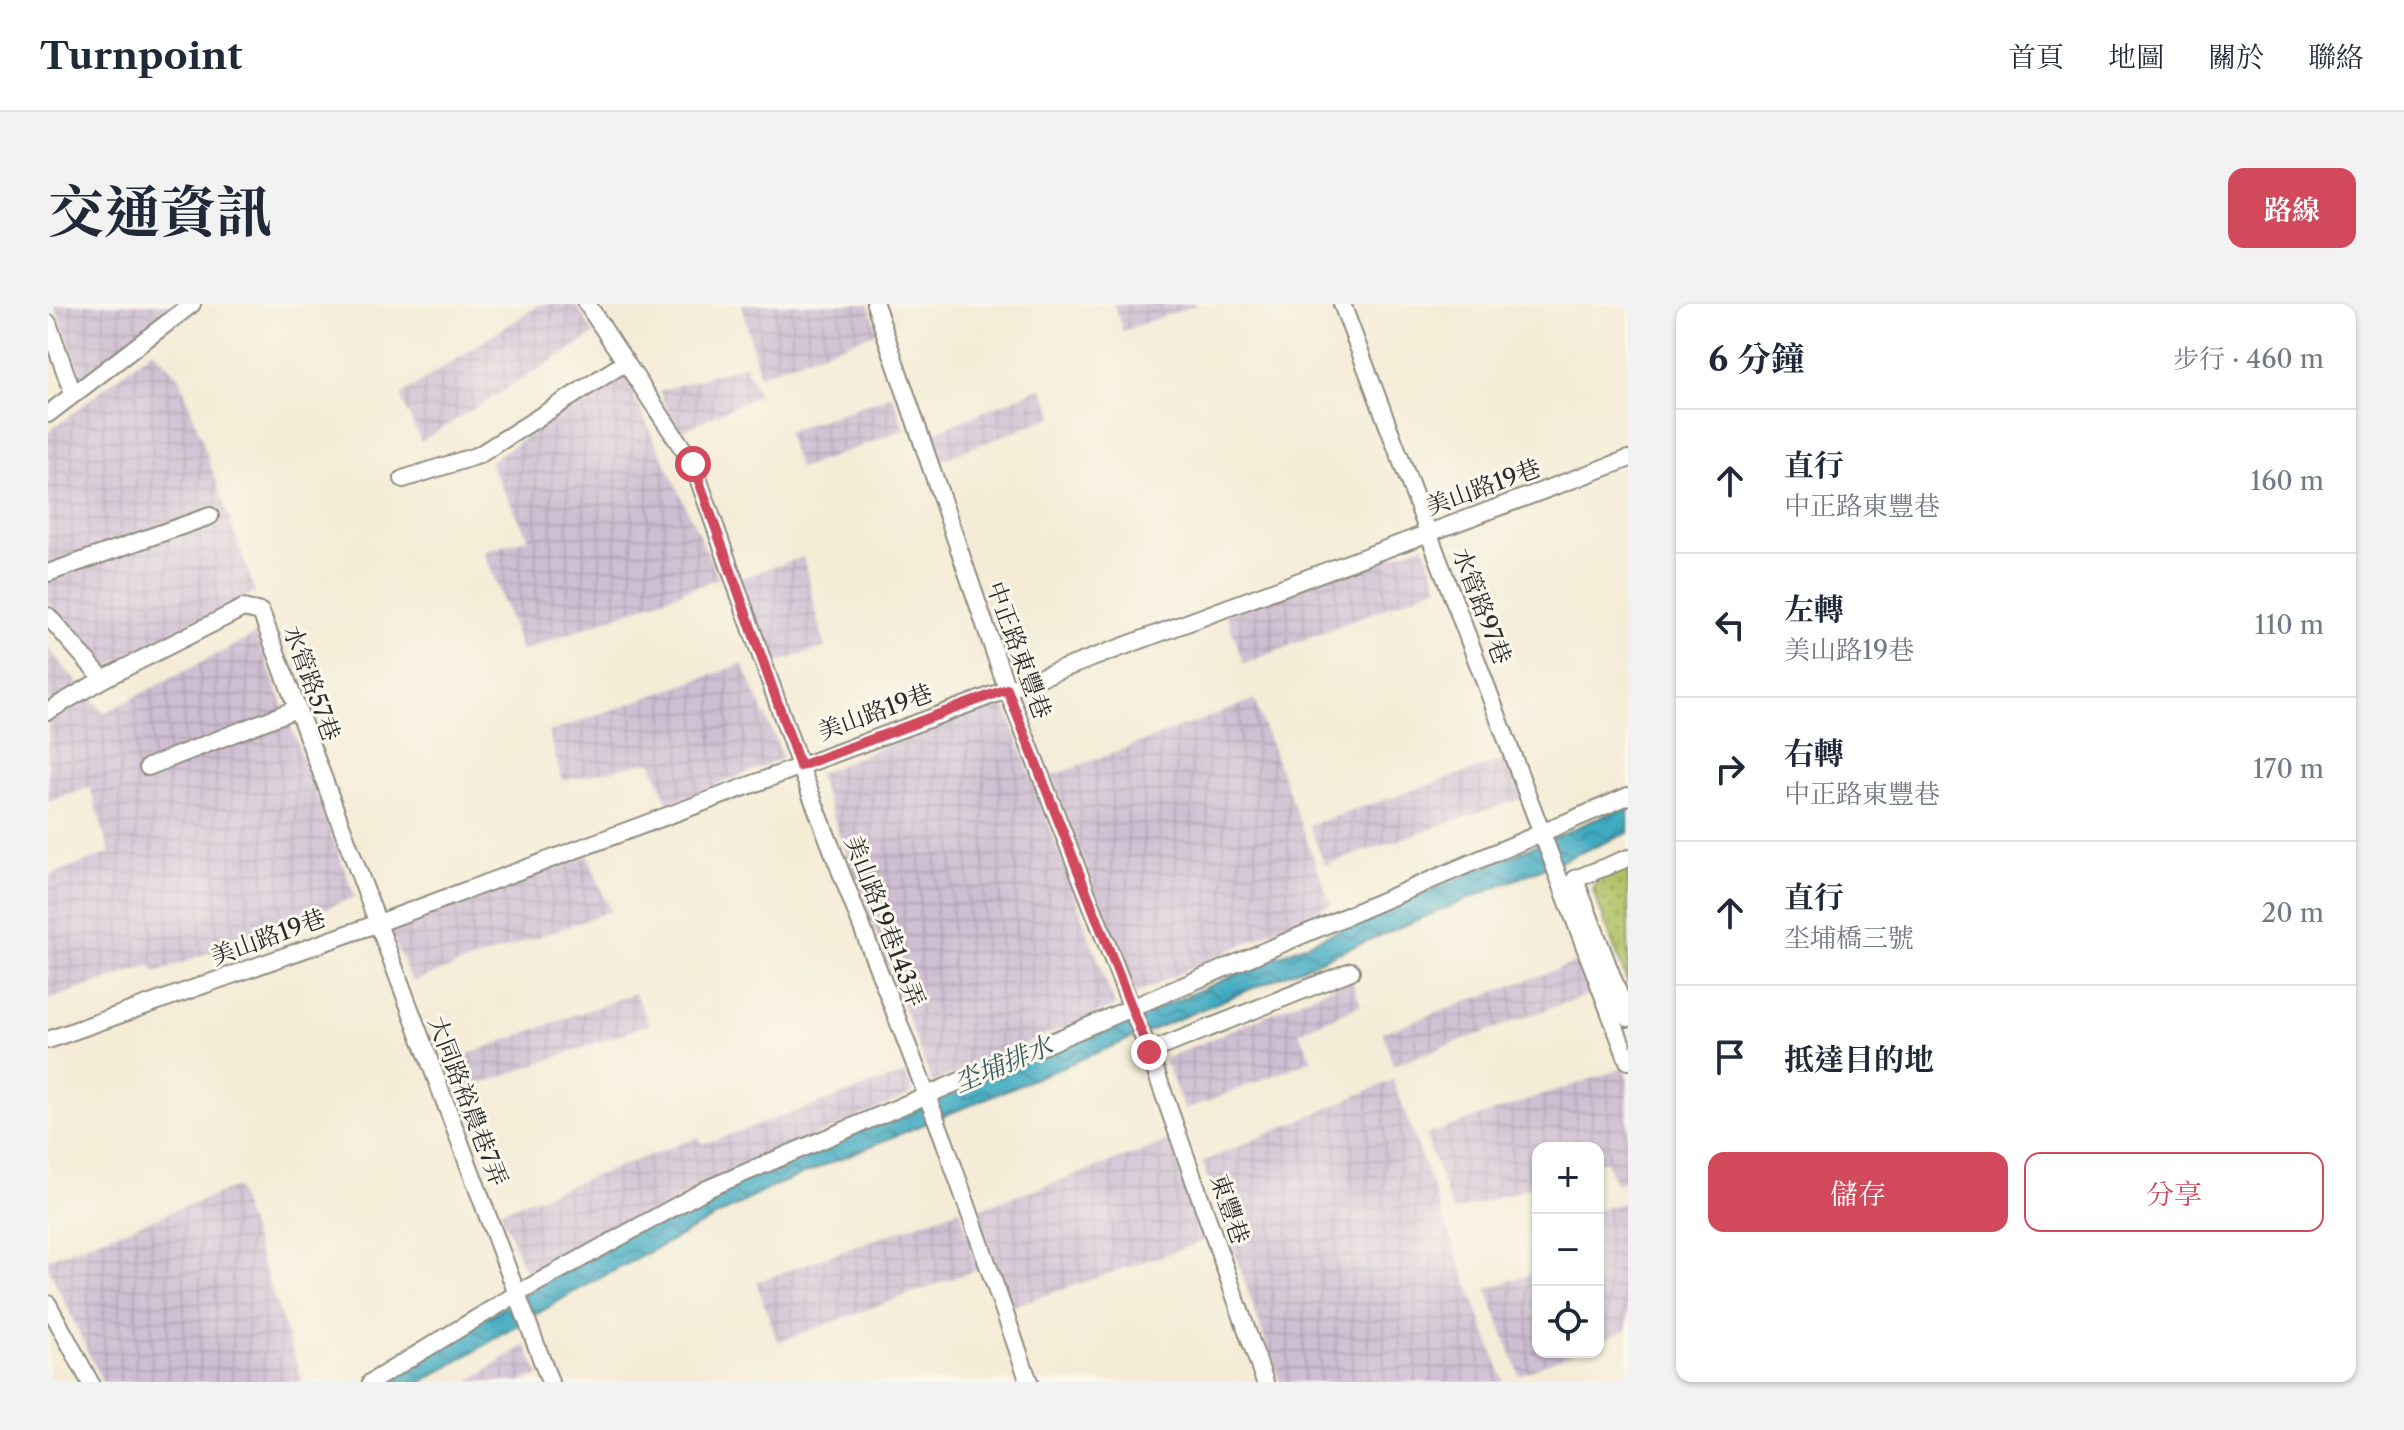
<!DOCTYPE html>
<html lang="zh-TW">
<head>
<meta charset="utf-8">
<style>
	:root { --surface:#fff; --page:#f2f2f3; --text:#1f2937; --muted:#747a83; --line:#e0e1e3; --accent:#d1495b }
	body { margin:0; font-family:"Libre Caslon Text","Noto Serif TC",serif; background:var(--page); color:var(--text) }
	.controls { position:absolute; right:24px; bottom:24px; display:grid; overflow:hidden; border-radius:16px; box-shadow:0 2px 6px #0004 }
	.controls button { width:72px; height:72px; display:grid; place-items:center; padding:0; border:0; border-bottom:2px solid var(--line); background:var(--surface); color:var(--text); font:40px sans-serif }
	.stop { position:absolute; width:24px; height:24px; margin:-18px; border:6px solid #d1495b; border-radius:50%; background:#fff }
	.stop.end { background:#d1495b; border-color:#fff; box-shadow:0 2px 8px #0008 }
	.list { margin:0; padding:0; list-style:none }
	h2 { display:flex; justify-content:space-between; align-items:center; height:104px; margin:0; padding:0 32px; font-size:34px }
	h2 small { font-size:26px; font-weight:400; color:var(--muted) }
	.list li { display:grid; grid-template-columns:52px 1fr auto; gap:24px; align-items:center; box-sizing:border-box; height:144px; padding:0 32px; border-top:2px solid var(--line) }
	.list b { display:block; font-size:30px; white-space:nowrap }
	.list p { margin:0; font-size:26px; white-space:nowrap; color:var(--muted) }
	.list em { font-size:26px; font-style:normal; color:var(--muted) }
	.actions { display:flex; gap:16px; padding:24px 32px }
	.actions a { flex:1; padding:18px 0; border:2px solid var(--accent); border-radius:16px; text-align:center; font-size:28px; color:var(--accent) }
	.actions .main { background:var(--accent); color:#fff }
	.icon { flex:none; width:44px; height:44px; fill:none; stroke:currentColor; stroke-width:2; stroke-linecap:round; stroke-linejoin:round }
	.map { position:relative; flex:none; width:1580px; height:1078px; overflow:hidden; border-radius:16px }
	header { display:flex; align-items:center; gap:48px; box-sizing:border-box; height:112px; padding:0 40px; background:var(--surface); border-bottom:2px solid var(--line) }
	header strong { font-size:38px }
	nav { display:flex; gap:44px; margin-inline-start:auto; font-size:28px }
	.intro { display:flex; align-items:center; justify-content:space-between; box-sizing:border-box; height:192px; padding:0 48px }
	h1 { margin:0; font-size:56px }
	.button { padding:20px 36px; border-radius:16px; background:var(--accent); color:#fff; font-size:28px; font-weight:700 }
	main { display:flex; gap:48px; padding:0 48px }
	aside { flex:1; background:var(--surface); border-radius:16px; box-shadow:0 2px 6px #0004 }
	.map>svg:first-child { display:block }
	.industrial { fill:url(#industrial-grid) }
	.grass { fill:url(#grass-dots); stroke:#6c7546; stroke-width:2 }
	.water { fill:url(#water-waves); stroke:#366a76; stroke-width:2 }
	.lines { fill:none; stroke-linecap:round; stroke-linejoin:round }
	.minor-casing { stroke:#908c80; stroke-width:20 }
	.minor { stroke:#fff; stroke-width:16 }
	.route { stroke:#d1495b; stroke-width:10 }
	.labels { text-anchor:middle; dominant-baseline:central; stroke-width:6; stroke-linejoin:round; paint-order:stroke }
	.street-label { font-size:24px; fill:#2b2b2b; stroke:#fbf7ec }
	.water-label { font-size:26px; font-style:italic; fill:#345e67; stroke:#fbf7ec }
</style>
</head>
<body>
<header>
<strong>Turnpoint</strong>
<nav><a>首頁</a><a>地圖</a><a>關於</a><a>聯絡</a></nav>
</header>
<div class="intro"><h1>交通資訊</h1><a class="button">路線</a></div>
<main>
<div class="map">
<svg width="1580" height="1078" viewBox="0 0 1580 1078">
	<defs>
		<pattern id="industrial-grid" width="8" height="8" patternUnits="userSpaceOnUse" patternTransform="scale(2)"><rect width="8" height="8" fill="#cebed2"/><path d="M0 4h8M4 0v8" fill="none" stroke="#b1a3b4"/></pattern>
		<pattern id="grass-dots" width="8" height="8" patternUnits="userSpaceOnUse" patternTransform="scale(2)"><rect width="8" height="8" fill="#aebf62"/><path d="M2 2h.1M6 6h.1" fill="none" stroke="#8e9b51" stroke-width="1.8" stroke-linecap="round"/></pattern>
		<pattern id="water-waves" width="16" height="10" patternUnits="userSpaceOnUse" patternTransform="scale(2)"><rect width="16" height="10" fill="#41aac1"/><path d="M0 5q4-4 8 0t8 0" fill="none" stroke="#378b9d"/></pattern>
	</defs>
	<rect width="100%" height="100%" fill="#fbf7ec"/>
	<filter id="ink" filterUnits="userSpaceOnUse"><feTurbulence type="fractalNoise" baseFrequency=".0125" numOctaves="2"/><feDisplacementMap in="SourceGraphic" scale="16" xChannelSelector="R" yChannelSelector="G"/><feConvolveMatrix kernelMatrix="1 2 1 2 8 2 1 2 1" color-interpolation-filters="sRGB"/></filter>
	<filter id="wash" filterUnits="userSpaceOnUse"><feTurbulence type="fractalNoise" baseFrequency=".006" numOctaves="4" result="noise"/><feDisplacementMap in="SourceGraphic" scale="32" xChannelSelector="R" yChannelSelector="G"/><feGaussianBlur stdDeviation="1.8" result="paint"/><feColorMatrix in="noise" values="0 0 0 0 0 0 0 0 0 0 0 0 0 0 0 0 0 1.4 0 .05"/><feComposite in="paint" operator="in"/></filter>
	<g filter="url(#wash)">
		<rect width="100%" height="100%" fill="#f4ecd6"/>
		<!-- industrial -->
		<g class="industrial">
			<polygon points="6,0 132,0 35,75"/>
			<polygon points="493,0 528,0 546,31 373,137 352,92"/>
			<polygon points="694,0 820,0 830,28 711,71"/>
			<polygon points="1065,0 1150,0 1075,27"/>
			<polygon points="105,46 132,74 207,288 60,362 0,298 0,128"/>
			<polygon points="697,61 710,91 629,129 611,87"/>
			<polygon points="575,68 671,274 474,347 436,248 481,234 441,158"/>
			<polygon points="994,83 1007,112 890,157 880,131"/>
			<polygon points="845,91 856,126 751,165 738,128"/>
			<polygon points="1376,241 1391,282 1196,360 1177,308"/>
			<polygon points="755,253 777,343 722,361 690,275"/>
			<polygon points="208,330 307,593 108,669 103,661 0,696 0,572 62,549 42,483 0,498 0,344 56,409"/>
			<polygon points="695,360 735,454 620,500 603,457 514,477 501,428"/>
			<polygon points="954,394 1067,702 884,779 769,470"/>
			<polygon points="1206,396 1283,600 1087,690 1003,472"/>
			<polygon points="1458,455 1474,494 1277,561 1261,521"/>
			<polygon points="540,552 562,607 364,678 340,625"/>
			<polygon points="1532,657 1548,688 1345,761 1335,728"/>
			<polygon points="1303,675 1313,701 1251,728 1264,756 1137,806 1116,755"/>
			<polygon points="587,689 601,720 413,787 396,759"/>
			<polygon points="1576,764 1580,775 1580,875 1568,880 1558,857 1550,859 1550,844 1490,844 1490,880 1405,908 1377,831"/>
			<polygon points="858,769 865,789 663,878 480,974 452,907 651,833 655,840"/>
			<polygon points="1345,776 1456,1078 1232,1078 1154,858"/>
			<polygon points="1123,837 1157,937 963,1003 928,906"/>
			<polygon points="188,883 255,1078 54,1078 0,962 0,955"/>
			<polygon points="1580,897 1580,1025 1550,1037 1550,906"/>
			<polygon points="912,905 931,965 730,1038 708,978"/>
			<polygon points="1490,967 1490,1048 1525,1048 1471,1071 1439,985"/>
			<polygon points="478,1041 491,1072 470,1078 421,1078"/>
		</g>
		<!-- grass -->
		<polygon class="grass" points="1580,563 1580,680 1545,586 1550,574"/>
		<!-- water -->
		<polygon class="water" points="1580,501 1580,529 724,883 526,988 375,1078 328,1078 615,908 837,809 1092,712"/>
	</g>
	<g filter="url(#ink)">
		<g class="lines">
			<!-- minor casing -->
			<g class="minor-casing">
				<g id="minor">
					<polyline points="539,0 645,160 752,462 896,836 981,1078"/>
					<polyline points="827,0 959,385 1101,748 1217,1078"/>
					<polyline points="1294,0 1580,757"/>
					<polyline points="0,19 25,90"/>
					<polyline points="0,110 144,0"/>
					<polyline points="355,175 431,151 578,58"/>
					<polyline points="0,269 162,212"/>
					<polyline points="0,312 55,375 195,304 213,308 502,1078"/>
					<polyline points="0,407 55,375"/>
					<polyline points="100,463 248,405"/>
					<polyline points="1580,554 1527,575 1580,714"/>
					<polyline points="0,736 328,620 1580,155"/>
					<polyline points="1101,748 1303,667"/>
					<polyline points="0,1000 42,1078"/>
					<polyline points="323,1078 467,991 659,885 1580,492"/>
				</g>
			</g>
			<!-- minor -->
			<use href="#minor" class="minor"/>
		</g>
	</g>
	<g class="lines" filter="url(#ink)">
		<!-- route -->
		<polyline class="route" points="645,160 752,462 959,385 1101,748"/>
	</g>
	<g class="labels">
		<!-- street labels -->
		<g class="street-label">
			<text transform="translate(1435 183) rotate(-20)">美山路19巷</text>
			<text transform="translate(1434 302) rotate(69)">水管路97巷</text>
			<text transform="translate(971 346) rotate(70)">中正路東豐巷</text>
			<text transform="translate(264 379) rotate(70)">水管路57巷</text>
			<text transform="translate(827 408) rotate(-20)">美山路19巷</text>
			<text transform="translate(837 617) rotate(69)">美山路19巷143弄</text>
			<text transform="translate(220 633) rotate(-20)">美山路19巷</text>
			<text transform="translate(420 797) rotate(69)">大同路裕農巷7弄</text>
			<text transform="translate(1182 905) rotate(71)">東豐巷</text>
		</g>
		<!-- water labels -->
		<g class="water-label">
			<text transform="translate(955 760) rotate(-23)">坔埔排水</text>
		</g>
	</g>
</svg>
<div class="controls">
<button>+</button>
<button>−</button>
<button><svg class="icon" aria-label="locate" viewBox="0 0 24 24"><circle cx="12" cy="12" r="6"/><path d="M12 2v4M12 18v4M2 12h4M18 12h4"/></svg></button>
</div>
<div class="stop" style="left:645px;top:160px"></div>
<div class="stop end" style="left:1101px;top:748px"></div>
</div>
<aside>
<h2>6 分鐘<small>步行 · 460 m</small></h2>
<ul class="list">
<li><svg class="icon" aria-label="ahead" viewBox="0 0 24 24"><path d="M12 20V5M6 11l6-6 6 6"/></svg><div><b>直行</b><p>中正路東豐巷</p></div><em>160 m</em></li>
<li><svg class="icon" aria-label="left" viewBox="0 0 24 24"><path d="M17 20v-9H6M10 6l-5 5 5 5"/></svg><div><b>左轉</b><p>美山路19巷</p></div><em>110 m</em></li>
<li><svg class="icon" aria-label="right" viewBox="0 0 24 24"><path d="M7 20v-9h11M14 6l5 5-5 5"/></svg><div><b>右轉</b><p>中正路東豐巷</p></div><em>170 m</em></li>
<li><svg class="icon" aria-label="ahead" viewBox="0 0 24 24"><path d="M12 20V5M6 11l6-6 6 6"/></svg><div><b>直行</b><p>坔埔橋三號</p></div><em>20 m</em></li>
<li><svg class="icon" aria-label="arrive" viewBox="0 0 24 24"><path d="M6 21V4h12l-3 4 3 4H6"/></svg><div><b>抵達目的地</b></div></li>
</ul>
<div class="actions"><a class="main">儲存</a><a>分享</a></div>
</aside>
</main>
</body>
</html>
